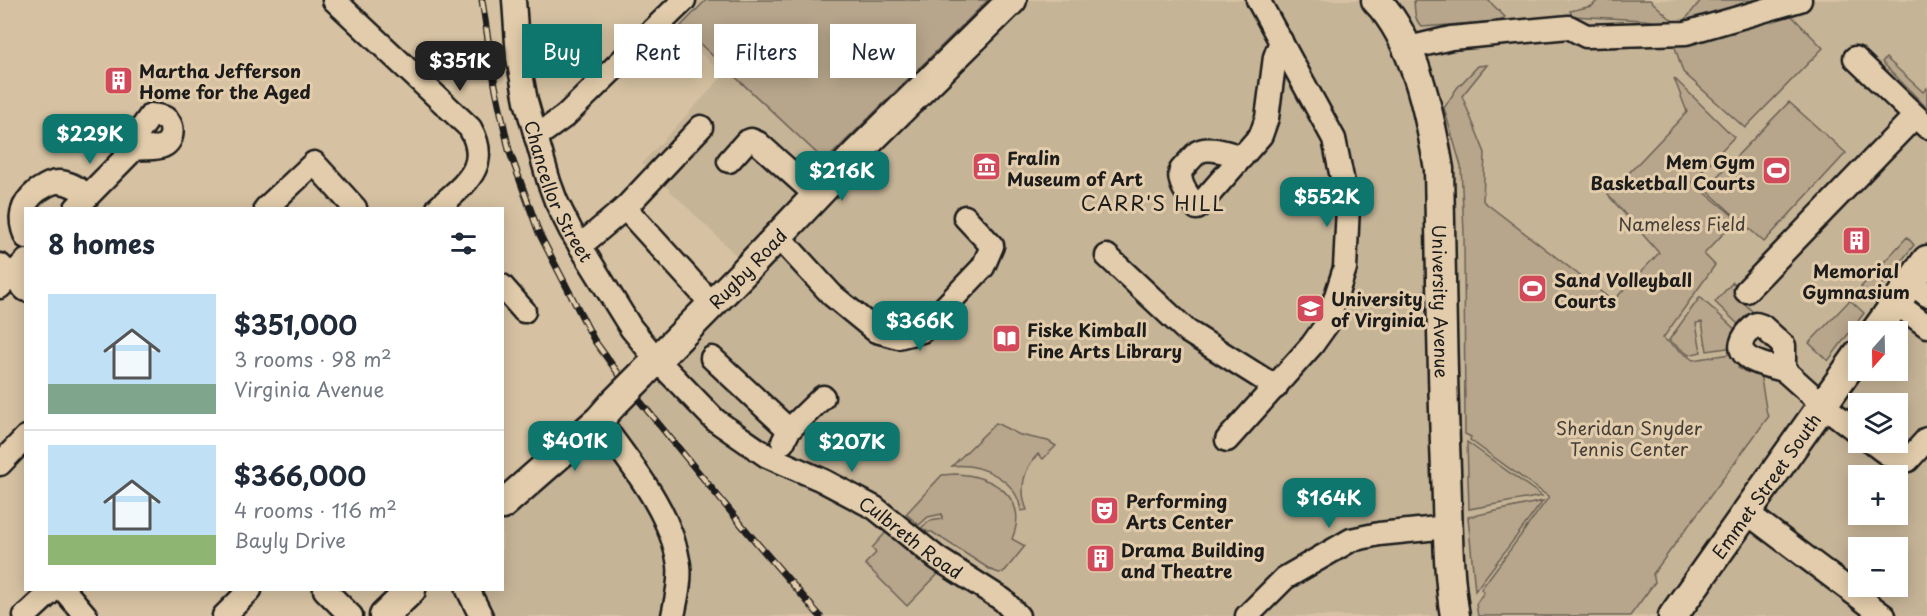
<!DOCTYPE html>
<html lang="en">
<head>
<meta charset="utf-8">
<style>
  body { margin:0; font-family:"Playpen Sans",sans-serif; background:#f2f2f3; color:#1f2937; height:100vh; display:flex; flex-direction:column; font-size:22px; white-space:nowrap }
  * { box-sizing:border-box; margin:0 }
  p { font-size:20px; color:#747a83 }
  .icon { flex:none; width:33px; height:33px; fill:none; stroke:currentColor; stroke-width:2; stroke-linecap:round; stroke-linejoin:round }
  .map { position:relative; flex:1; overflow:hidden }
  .drawer { position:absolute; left:24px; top:207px; width:480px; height:384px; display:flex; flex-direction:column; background:#fff; border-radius:0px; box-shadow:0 3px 15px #0003 }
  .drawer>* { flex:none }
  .banner { position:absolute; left:522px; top:24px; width:570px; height:54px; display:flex; gap:12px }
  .needle { width:39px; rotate:200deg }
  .fabs { position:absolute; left:1848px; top:321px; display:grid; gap:12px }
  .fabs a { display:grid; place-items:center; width:60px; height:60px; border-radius:0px; background:#fff; box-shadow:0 3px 15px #0003; font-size:30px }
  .price { position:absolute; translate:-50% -51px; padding:0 14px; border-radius:12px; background:#0f766e; color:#fff; font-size:20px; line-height:39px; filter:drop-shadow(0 2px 3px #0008) }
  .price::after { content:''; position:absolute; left:50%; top:36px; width:18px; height:14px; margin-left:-9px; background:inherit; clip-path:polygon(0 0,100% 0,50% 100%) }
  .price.selected { background:#222; color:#fff }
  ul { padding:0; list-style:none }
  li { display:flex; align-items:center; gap:18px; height:150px; padding:0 24px }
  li+li { border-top:2px solid #e0e1e3 }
  li span { display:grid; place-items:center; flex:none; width:168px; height:120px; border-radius:0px; color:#555 }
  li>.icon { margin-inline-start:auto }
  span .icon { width:72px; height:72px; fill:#fffc; stroke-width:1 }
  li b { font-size:26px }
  h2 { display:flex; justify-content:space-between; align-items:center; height:72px; padding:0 24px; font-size:26px }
  .tag { padding:0 21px; border-radius:0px; background:#fff; box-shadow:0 3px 15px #0003; font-size:21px; line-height:54px }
  .tag.selected { background:#0f766e; color:#fff }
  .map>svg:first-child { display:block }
</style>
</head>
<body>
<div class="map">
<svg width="1927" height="616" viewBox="0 0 1927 616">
  <rect width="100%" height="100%" fill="#d6c2a2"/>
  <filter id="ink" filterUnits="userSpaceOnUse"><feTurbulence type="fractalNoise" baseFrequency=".0167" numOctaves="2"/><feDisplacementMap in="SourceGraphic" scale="12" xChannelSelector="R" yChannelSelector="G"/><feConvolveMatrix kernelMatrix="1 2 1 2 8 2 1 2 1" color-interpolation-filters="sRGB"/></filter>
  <g filter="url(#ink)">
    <!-- built -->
    <path fill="#c6b497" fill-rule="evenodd" d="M698,0H1927V260L1900,298L1927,318V616H465L454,590H502L503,506L748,267L642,163L724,75L672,27ZM1858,332H1898V370H1858ZM1858,404H1898V442H1858ZM1858,476H1898V514H1858ZM1858,548H1898V586H1858Z"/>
    <!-- green -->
    <path fill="#b7a68c" stroke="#6a6154" stroke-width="1.5" d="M706,0H988L825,161L681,26Z
      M1414,0H1488L1505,17L1500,21L1422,27C1414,20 1415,11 1414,0Z
      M1598,0H1650L1673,21L1670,24L1644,20L1572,16L1570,11L1592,6Z
      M1701,0H1761L1687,23L1685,20Z
      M1789,13L1823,48L1745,128L1683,72L1673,41Z
      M1886,58L1923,92L1927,88V108L1882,62Z
      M1487,65L1462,96L1485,153L1483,201L1613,301L1659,253L1608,195L1687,112L1674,78L1734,137L1692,182L1737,219L1704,254L1715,265L1663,338L1693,360L1736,353L1741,364L1738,368L1746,372L1748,370L1760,373L1767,414L1769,416L1653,574L1655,582L1630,616H1478L1476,604L1484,592L1481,589L1549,497L1470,440L1471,437L1465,434L1464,233L1461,166L1444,108L1457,88L1478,66Z
      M1789,102L1846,153L1764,242L1705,189Z
      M1907,237L1914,245L1872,298L1861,287Z
      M1733,282L1740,290L1736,295L1756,315L1743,329L1715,302Z
      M1700,297L1739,333L1734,347L1707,351L1702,322L1696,323L1701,352L1689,355L1669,340Z
      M1850,300L1864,313L1828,361L1809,343Z
      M996,423L1020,435L1048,441L1056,446L1043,459L1038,454C1023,469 1019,490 1027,510L1021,511C1017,479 981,463 952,466Z
      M1467,442L1542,496L1469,509Z
      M955,474C992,475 1030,497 1012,539L1025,546L1004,572L999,573L991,570L932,532H928L921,528L930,521L942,519V514L928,517L919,525L906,514L942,475Z
      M1543,501L1475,591L1468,517Z
      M886,532L920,562L938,574L907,606L865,564L876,553L872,548Z"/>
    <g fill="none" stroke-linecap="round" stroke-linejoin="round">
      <defs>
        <g id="minor">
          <path d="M334,0L470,128C492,167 464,184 438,208"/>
          <path id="s1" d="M514,0L518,58L526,101L549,182L556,201L571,231L631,328L657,360L715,420L767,456L822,480L875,508L937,558L1003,600L1018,616"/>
          <path d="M1409,48L1451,38L1569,27L1586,36L1686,33L1800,0"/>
          <path d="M1855,58L1927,127"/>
          <path d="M536,137L565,116L684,0"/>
          <path d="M1242,157C1230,154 1210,145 1198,152C1192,157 1186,165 1181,170C1177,184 1190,197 1197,208L1261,135L1267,118L1275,57L1281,41"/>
          <path d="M729,161L746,142L751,140L758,143L816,195"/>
          <path d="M76,208L134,149L139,132L151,115C156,116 161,116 165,118C175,126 173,141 163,146C154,150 144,147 134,149"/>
          <path d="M266,208L314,163L355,208"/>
          <path d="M625,208L712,304"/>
          <path d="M778,236L832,295L876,331L898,337L922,331L983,267L992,246L965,217"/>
          <path d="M26,237C18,219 21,204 37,191C44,187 50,182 58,182C70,182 79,189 88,196"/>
          <path d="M580,246L625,208L701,127"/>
          <path d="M1107,256L1187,331L1276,387"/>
          <path d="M0,265L26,290"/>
          <path d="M1910,282L1927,295"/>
          <path d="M502,286L524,311"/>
          <path d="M0,287L26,261"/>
          <path d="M1746,291L1915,116"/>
          <path d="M1896,303L1927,326"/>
          <path d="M712,358L789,430"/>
          <path d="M1784,370C1758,364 1720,355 1756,324L1762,326L1784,346V370L1823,405L1858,432"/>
          <path d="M599,420C630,464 671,510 679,565C681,582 676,600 673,616"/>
          <path d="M1227,440L1312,345L1327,324L1345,268L1348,207L1334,139L1258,0"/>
          <path d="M783,442L789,430L823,397"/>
          <path d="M1872,442C1884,452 1892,459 1908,460L1927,439"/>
          <path d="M0,464L26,437"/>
          <path d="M1746,512L1884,616"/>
          <path d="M64,590L86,616"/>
          <path d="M325,590L351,616"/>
          <path d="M468,590L481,616"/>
          <path d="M25,616L53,590"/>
          <path d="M224,616L250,590"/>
          <path d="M1247,616L1285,578L1351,540L1379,534L1448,527"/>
        </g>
        <g id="major">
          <path id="s2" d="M1376,0C1415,39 1430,116 1439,169C1441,270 1442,370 1446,470C1448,519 1447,568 1455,616"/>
          <path d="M1875,332L1927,260"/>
          <path id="s3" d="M642,375L741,275L857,153L1012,0"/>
          <path d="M502,505L599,420L613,404"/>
          <path d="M384,616L411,590"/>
          <path id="s4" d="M1673,616L1858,355"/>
        </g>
      </defs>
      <!-- minor casing -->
      <use href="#minor" stroke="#1c1c1c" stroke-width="27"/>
      <!-- major casing -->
      <use href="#major" stroke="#1c1c1c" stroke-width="33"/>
      <!-- minor -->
      <use href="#minor" stroke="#e2ccab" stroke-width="22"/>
      <!-- major -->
      <use href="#major" stroke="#e2ccab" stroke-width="28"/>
      <defs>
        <path id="rail" d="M482,0L495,85L509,150L539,233L594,340L629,388L750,535L820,616"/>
      </defs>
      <!-- rail casing -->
      <use href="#rail" stroke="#1c1c1c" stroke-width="7"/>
      <!-- rail -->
      <use href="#rail" stroke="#e2ccab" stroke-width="4.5" stroke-dasharray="14" stroke-linecap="butt"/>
      <defs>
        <path id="major-bridge" d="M613,404L642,375"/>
      </defs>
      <!-- major-bridge casing -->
      <use href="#major-bridge" stroke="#1c1c1c" stroke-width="33" stroke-linecap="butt"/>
      <!-- major-bridge -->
      <use href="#major-bridge" stroke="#e2ccab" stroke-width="28"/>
    </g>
  </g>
  <!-- icons -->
  <defs>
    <symbol id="building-square" viewBox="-11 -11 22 22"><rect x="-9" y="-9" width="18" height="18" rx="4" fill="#d1495b" stroke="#e2ccab"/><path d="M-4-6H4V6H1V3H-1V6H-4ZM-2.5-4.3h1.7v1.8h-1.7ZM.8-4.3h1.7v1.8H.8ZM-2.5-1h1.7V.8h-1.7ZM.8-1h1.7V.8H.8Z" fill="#fff"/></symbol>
    <symbol id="museum-square" viewBox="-11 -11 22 22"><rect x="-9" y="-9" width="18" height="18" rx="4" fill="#d1495b" stroke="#e2ccab"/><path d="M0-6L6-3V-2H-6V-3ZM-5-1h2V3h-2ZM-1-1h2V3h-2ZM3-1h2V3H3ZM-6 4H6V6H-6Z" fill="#fff"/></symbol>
    <symbol id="stadium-square" viewBox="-11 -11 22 22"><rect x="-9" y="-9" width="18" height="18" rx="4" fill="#d1495b" stroke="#e2ccab"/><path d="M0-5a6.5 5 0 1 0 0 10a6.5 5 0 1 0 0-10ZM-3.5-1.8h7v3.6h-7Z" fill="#fff"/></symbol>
    <symbol id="university-square" viewBox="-11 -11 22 22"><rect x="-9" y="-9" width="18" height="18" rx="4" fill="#d1495b" stroke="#e2ccab"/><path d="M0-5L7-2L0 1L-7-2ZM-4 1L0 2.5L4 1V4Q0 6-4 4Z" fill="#fff"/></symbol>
    <symbol id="library-square" viewBox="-11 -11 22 22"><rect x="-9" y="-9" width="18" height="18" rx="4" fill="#d1495b" stroke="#e2ccab"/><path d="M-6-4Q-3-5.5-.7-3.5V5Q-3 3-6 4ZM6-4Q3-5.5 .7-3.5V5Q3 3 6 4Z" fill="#fff"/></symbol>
    <symbol id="theatre-square" viewBox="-11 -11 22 22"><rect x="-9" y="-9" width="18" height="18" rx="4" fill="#d1495b" stroke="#e2ccab"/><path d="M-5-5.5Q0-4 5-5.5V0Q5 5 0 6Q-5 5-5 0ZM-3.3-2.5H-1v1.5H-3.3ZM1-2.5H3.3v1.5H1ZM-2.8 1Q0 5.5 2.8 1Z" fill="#fff"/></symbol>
  </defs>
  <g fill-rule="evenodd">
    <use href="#building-square" x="102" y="64" width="33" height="33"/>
    <use href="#museum-square" x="970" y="150" width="33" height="33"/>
    <use href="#stadium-square" x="1760" y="154" width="33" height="33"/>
    <use href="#building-square" x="1840" y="224" width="33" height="33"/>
    <use href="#stadium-square" x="1516" y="272" width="33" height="33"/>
    <use href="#university-square" x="1294" y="292" width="33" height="33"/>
    <use href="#library-square" x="990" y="322" width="33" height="33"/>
    <use href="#theatre-square" x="1088" y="494" width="33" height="33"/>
    <use href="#building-square" x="1084" y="542" width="33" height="33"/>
  </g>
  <g text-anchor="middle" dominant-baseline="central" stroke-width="6" stroke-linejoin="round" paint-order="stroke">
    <!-- poi labels -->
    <g font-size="18" font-weight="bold" fill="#1c1c1c" stroke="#e2ccab" text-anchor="start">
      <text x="139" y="70">Martha Jefferson<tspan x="139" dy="21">Home for the Aged</tspan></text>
      <text x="1007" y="157">Fralin<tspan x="1007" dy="21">Museum of Art</tspan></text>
      <text x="1755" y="161" text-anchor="end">Mem Gym<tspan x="1755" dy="21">Basketball Courts</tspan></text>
      <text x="1856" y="270" text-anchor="middle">Memorial<tspan x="1856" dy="21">Gymnasium</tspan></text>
      <text x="1554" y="279">Sand Volleyball<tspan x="1554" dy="21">Courts</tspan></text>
      <text x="1331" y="298">University<tspan x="1331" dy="21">of Virginia</tspan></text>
      <text x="1027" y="329">Fiske Kimball<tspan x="1027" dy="21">Fine Arts Library</tspan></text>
      <text x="1126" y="500">Performing<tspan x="1126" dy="21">Arts Center</tspan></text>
      <text x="1121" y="549">Drama Building<tspan x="1121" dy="21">and Theatre</tspan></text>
    </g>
    <!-- street labels -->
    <g font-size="18" fill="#1c1c1c" stroke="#e2ccab">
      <text stroke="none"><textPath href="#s1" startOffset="198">Chancellor Street</textPath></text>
      <text stroke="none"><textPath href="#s3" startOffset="150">Rugby Road</textPath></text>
      <text stroke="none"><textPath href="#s2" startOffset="315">University Avenue</textPath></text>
      <text stroke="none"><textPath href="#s4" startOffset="160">Emmet Street South</textPath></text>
      <text stroke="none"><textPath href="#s1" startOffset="708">Culbreth Road</textPath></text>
    </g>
    <!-- park labels -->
    <g font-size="18" fill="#433e38" stroke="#e2ccab">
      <text x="1682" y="223">Nameless Field</text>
      <text x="1629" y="427">Sheridan Snyder<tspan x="1629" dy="21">Tennis Center</tspan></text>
    </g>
    <!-- neighbourhood labels -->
    <g font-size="20" letter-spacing="1.5" fill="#1c1c1c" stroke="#e2ccab">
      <text x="1153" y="203">CARR'S HILL</text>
    </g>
  </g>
</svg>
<div class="fabs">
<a><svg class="needle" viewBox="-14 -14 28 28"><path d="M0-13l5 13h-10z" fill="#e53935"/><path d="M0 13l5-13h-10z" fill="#747a83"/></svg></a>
<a><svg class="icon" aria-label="layers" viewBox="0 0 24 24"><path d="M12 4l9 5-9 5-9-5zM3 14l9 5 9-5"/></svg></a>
<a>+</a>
<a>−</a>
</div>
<b class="price selected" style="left:460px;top:92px">$351K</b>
<b class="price" style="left:90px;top:165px">$229K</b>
<b class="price" style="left:842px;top:202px">$216K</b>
<b class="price" style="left:1327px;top:228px">$552K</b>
<b class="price" style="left:920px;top:352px">$366K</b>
<b class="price" style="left:575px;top:472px">$401K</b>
<b class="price" style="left:852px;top:473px">$207K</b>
<b class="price" style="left:1329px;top:529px">$164K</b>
<div class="banner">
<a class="tag selected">Buy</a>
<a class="tag">Rent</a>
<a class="tag">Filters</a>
<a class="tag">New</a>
</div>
<section class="drawer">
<h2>8 homes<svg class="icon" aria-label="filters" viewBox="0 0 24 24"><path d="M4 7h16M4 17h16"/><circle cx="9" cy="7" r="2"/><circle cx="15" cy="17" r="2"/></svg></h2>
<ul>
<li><span style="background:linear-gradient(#bfe0f5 75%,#7fa58c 0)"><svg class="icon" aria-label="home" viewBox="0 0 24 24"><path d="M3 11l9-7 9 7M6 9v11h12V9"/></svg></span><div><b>$351,000</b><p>3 rooms · 98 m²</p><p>Virginia Avenue</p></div></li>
<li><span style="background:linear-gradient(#bfe0f5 75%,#8fb573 0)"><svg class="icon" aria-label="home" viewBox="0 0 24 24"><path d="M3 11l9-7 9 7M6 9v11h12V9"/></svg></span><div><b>$366,000</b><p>4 rooms · 116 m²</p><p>Bayly Drive</p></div></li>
</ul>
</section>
</div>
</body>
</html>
